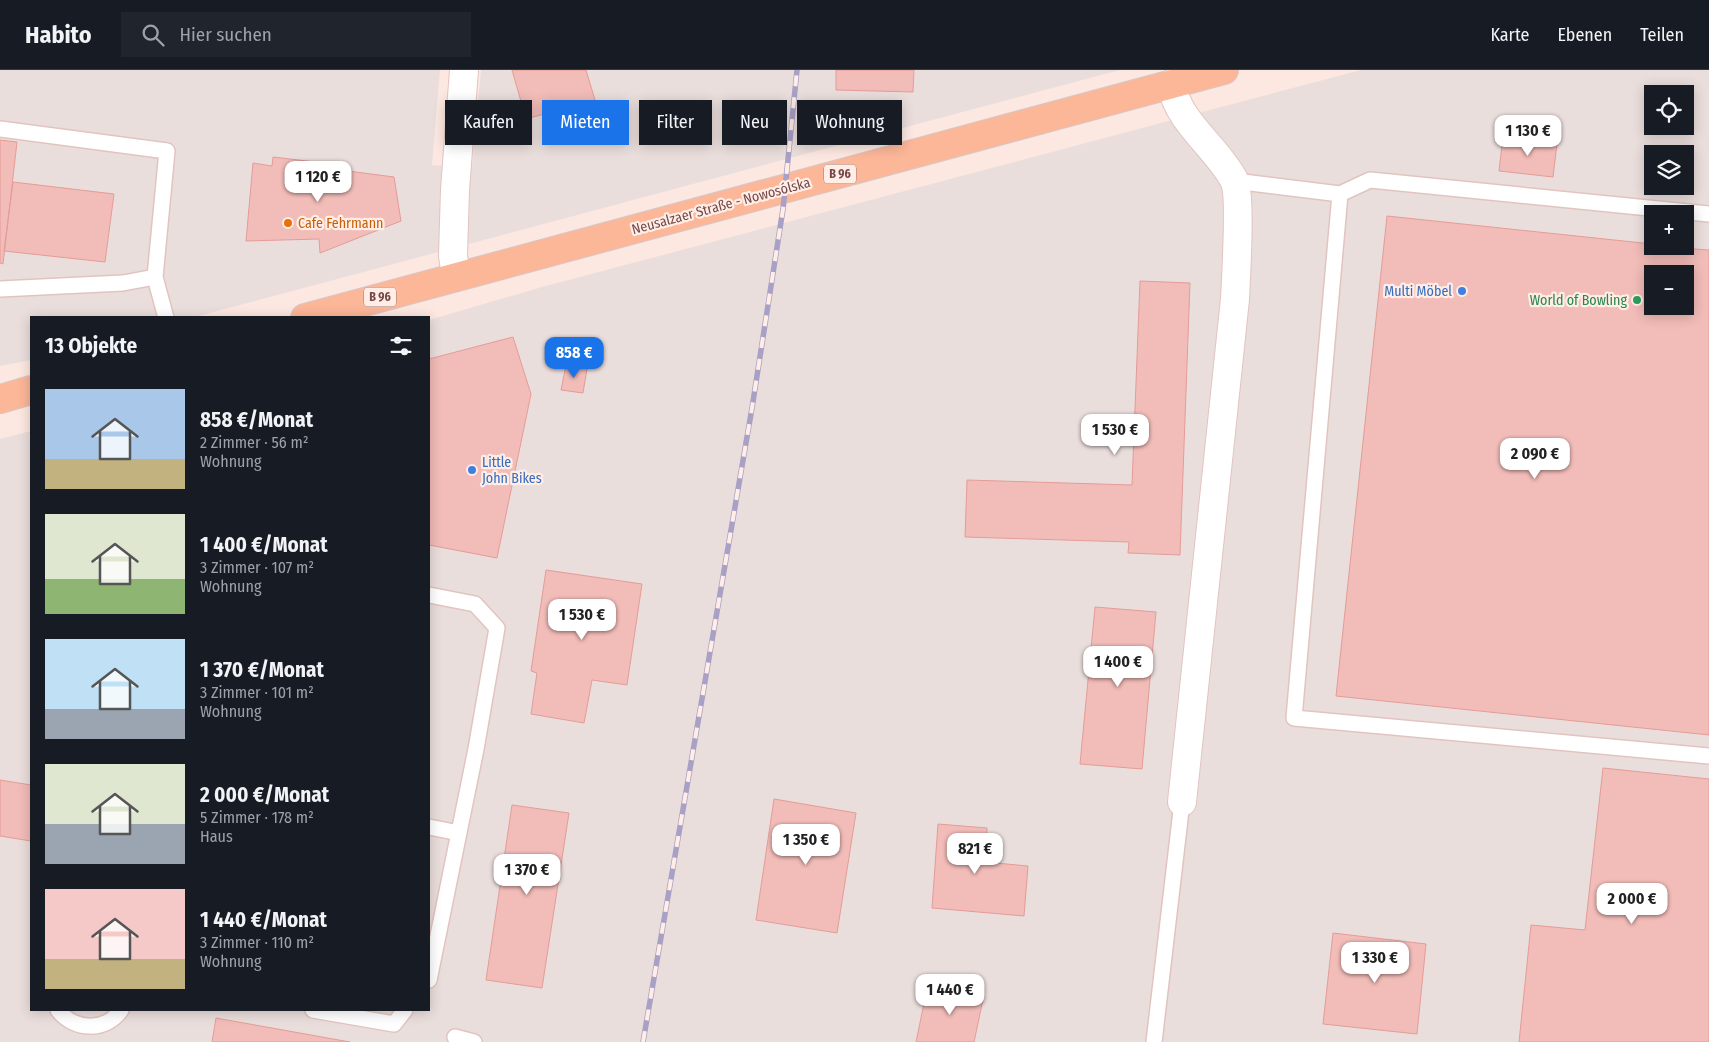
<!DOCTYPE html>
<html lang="de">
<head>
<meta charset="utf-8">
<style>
  body { margin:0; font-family:"Fira Sans Condensed",sans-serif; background:#20242c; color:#f1f3f6; height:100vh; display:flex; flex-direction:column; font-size:19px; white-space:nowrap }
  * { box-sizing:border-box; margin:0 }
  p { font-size:16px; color:#9ea1a6 }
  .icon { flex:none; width:28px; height:28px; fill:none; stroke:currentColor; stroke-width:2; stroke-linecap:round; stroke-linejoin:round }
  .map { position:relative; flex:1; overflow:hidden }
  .details { position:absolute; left:30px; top:246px; width:400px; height:695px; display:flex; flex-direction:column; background:#171b24; border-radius:0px; box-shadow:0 2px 12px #0003 }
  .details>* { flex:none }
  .hud { position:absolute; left:445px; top:30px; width:475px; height:45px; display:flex; gap:10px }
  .controls { position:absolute; left:1644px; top:15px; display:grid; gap:10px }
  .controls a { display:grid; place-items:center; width:50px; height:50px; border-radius:0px; background:#171b24; box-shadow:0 2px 12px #0003; font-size:25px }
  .price { position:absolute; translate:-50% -42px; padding:0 11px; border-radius:10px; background:#fff; color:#222; font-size:16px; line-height:32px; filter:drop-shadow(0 1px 2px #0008) }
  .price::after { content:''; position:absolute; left:50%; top:30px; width:15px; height:11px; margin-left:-8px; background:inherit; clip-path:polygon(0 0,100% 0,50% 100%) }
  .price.selected { background:#1a73e8; color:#fff }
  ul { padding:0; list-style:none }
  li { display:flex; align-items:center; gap:15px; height:125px; padding:0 15px }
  li span { display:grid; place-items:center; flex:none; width:140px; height:100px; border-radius:0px; color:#555 }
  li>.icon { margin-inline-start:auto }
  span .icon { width:60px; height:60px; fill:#fffc; stroke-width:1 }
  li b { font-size:21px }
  h2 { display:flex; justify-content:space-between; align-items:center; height:60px; padding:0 15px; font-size:21px }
  .chip { padding:0 18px; border-radius:0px; background:#171b24; box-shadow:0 2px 12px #0003; font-size:18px; line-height:45px }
  .chip.selected { background:#1a73e8; color:#fff }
  header { display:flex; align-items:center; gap:30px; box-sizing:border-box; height:70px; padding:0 25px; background:#171b24; border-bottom:1px solid #363941 }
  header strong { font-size:24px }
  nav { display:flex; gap:28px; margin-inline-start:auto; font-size:18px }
  .search { width:350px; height:45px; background:#20242c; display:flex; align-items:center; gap:12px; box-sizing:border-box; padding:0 18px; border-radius:0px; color:#9ea1a6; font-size:19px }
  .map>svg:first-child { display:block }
</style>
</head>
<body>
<header>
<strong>Habito</strong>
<div class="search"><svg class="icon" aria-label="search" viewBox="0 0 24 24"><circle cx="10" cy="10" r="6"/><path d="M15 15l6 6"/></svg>Hier suchen</div>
<nav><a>Karte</a><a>Ebenen</a><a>Teilen</a></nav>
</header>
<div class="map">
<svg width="1709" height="972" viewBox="0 0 1709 972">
  <rect width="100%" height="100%" fill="#fce8e0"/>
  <!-- industrial -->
  <path fill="#eadedc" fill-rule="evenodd" d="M0,0H440L432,95L472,97L481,0H1120L195,247L31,248V290L0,296Z
    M1361,0H1709V972H0V369L31,361V940H429V250L542,217ZM1652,24H1685V56H1652ZM1652,84H1685V116H1652ZM1652,144H1685V176H1652ZM1652,204H1685V236H1652Z"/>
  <!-- building -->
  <path fill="#f2bcb8" stroke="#e49c98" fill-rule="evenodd" d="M512,0H586L595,30L526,49Z
    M836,0H914L913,22L836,20Z
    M820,41V58H812L813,42Z
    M1503,67L1557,74L1553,107L1499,101Z
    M0,70L17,72L3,194L0,193Z
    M273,87L349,96L348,101L394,107L401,151L320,183L319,169L246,171L253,93L272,96Z
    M13,112L114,124L105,192L4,181Z
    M1387,146L1652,174V176L1709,180V665L1336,626ZM1652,204H1685V236H1652Z
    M1140,211L1190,213L1180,485L1128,483L1129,472L965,467L967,410L1132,415Z
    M513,267L531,324L497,488L429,475V289Z
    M566,295L587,299L583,323L561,320Z
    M546,500L642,514L627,615L592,610L584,653L531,644L537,603L531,601Z
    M1095,537L1156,542L1142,699L1080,694Z
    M1603,698L1709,709V972H1519L1531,855L1585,860Z
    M0,710L31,715V771L0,766Z
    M774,729L856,743L837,863L756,850Z
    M512,735L569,743L542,918L486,910Z
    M938,754L987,758L985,792L1028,796L1024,846L932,838Z
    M1333,863L1426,874L1417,964L1323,954Z
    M928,914L984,925L974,972H916Z
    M216,948L350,972H212Z"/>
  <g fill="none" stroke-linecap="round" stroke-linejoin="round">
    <defs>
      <path id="service" d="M0,59L167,81L155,207L166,248
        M1235,111L1340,124L1294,648L1709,686
        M1340,124L1370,110L1709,144
        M0,219L123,213L155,207
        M429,525L475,534L497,558L476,679L429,910
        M429,757L459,763
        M58,940C74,961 106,962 121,940
        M313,940L394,954L405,940
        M455,967L474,972
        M1154,972L1182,732"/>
      <path id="minor" d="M1171,14C1179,54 1216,76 1234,110C1241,123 1236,209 1235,229L1182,732
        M456,206L453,186L455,120L464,0"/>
      <path id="primary" d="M305,248L1224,0
        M0,329L31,320"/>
    </defs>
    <!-- service casing -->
    <use href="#service" stroke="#e2c4bf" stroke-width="18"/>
    <!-- minor casing -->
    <use href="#minor" stroke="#e2c4bf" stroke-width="30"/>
    <!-- primary casing -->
    <use href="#primary" stroke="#d5c8c8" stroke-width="30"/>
    <!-- service -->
    <use href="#service" stroke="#fff" stroke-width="15"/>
    <!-- minor -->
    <use href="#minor" stroke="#fff" stroke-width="28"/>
    <!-- primary -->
    <use href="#primary" stroke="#fcb698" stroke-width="28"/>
    <defs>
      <path id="rail" d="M643,972L752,338L783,139L797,0"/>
    </defs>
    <!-- rail casing -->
    <use href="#rail" stroke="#a8a0c5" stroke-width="5.5"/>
    <!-- rail -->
    <use href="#rail" stroke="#ffede6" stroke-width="4" stroke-dasharray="11" stroke-linecap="butt"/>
  </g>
  <!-- markers -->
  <circle fill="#e8710a" stroke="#ffede6" stroke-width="2" cx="288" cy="153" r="5"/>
  <g fill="#3f7fe0" stroke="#ffede6" stroke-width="2">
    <circle cx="1462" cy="221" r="5"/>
    <circle cx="472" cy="400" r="5"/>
  </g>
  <circle fill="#2e9e5b" stroke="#ffede6" stroke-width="2" cx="1637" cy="230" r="5"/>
  <g text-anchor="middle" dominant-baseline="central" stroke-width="4.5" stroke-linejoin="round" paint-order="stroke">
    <!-- shield labels -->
    <g fill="#ffede6" stroke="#9d7a77" stroke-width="1">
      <rect x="824" y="94.5" width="32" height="19" rx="4"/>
      <rect x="364" y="217.5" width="32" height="19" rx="4"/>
    </g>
    <g font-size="12" font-weight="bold" fill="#734948">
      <text x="840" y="104">B 96</text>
      <text x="380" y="227">B 96</text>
    </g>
    <!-- street labels -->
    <g font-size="14" fill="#734948" stroke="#ffede6">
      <text transform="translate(721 136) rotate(-15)">Neusalzaer Straße - Nowosólska</text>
    </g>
    <!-- food labels -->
    <g font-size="14" fill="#c56008" stroke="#ffede6" text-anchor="start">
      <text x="298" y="153">Cafe Fehrmann</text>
    </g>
    <!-- shop labels -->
    <g font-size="14" fill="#366cbe" stroke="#ffede6" text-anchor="end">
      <text x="1452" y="221">Multi Möbel</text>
      <text x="482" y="392" text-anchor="start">Little<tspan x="482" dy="16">John Bikes</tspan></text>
    </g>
    <!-- leisure labels -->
    <g font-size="14" fill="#27864d" stroke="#ffede6" text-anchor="end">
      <text x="1627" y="230">World of Bowling</text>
    </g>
  </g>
</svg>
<div class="controls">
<a><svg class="icon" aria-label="locate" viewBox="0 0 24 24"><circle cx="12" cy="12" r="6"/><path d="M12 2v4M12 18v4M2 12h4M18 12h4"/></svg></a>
<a><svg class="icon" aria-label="layers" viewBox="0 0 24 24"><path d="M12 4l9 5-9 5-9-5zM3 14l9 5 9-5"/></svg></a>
<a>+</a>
<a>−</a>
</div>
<b class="price" style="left:1528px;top:87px">1 130 €</b>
<b class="price" style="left:318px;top:133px">1 120 €</b>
<b class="price selected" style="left:574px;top:309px">858 €</b>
<b class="price" style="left:1115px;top:386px">1 530 €</b>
<b class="price" style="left:1535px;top:410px">2 090 €</b>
<b class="price" style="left:582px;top:571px">1 530 €</b>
<b class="price" style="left:1118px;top:618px">1 400 €</b>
<b class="price" style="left:806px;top:796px">1 350 €</b>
<b class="price" style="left:975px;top:805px">821 €</b>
<b class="price" style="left:527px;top:826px">1 370 €</b>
<b class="price" style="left:1632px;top:855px">2 000 €</b>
<b class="price" style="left:1375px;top:914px">1 330 €</b>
<b class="price" style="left:950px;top:946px">1 440 €</b>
<div class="hud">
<a class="chip">Kaufen</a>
<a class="chip selected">Mieten</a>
<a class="chip">Filter</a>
<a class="chip">Neu</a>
<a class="chip">Wohnung</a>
</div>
<section class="details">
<h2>13 Objekte<svg class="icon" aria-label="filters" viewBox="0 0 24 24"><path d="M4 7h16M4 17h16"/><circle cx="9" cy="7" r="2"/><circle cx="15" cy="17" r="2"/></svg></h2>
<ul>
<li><span style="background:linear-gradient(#a9c7e8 70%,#c2b280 0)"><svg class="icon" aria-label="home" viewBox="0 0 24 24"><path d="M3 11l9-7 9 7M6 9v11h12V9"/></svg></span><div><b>858 €/Monat</b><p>2 Zimmer · 56 m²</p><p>Wohnung</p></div></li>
<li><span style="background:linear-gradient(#dfe7d0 65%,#8fb573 0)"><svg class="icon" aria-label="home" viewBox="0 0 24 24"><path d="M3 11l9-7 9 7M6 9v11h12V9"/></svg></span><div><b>1 400 €/Monat</b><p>3 Zimmer · 107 m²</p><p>Wohnung</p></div></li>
<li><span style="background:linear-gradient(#bfe0f5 70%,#9aa5b1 0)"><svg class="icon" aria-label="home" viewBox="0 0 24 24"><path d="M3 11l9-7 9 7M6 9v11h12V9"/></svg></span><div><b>1 370 €/Monat</b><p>3 Zimmer · 101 m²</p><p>Wohnung</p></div></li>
<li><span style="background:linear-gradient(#dfe7d0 60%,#9aa5b1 0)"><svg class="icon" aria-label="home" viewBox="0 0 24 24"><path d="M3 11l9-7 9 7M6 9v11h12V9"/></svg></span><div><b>2 000 €/Monat</b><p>5 Zimmer · 178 m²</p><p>Haus</p></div></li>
<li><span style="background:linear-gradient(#f6c9c9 70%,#c2b280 0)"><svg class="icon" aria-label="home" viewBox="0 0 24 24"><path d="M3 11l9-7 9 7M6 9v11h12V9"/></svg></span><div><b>1 440 €/Monat</b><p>3 Zimmer · 110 m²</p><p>Wohnung</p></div></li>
</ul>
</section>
</div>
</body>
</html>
